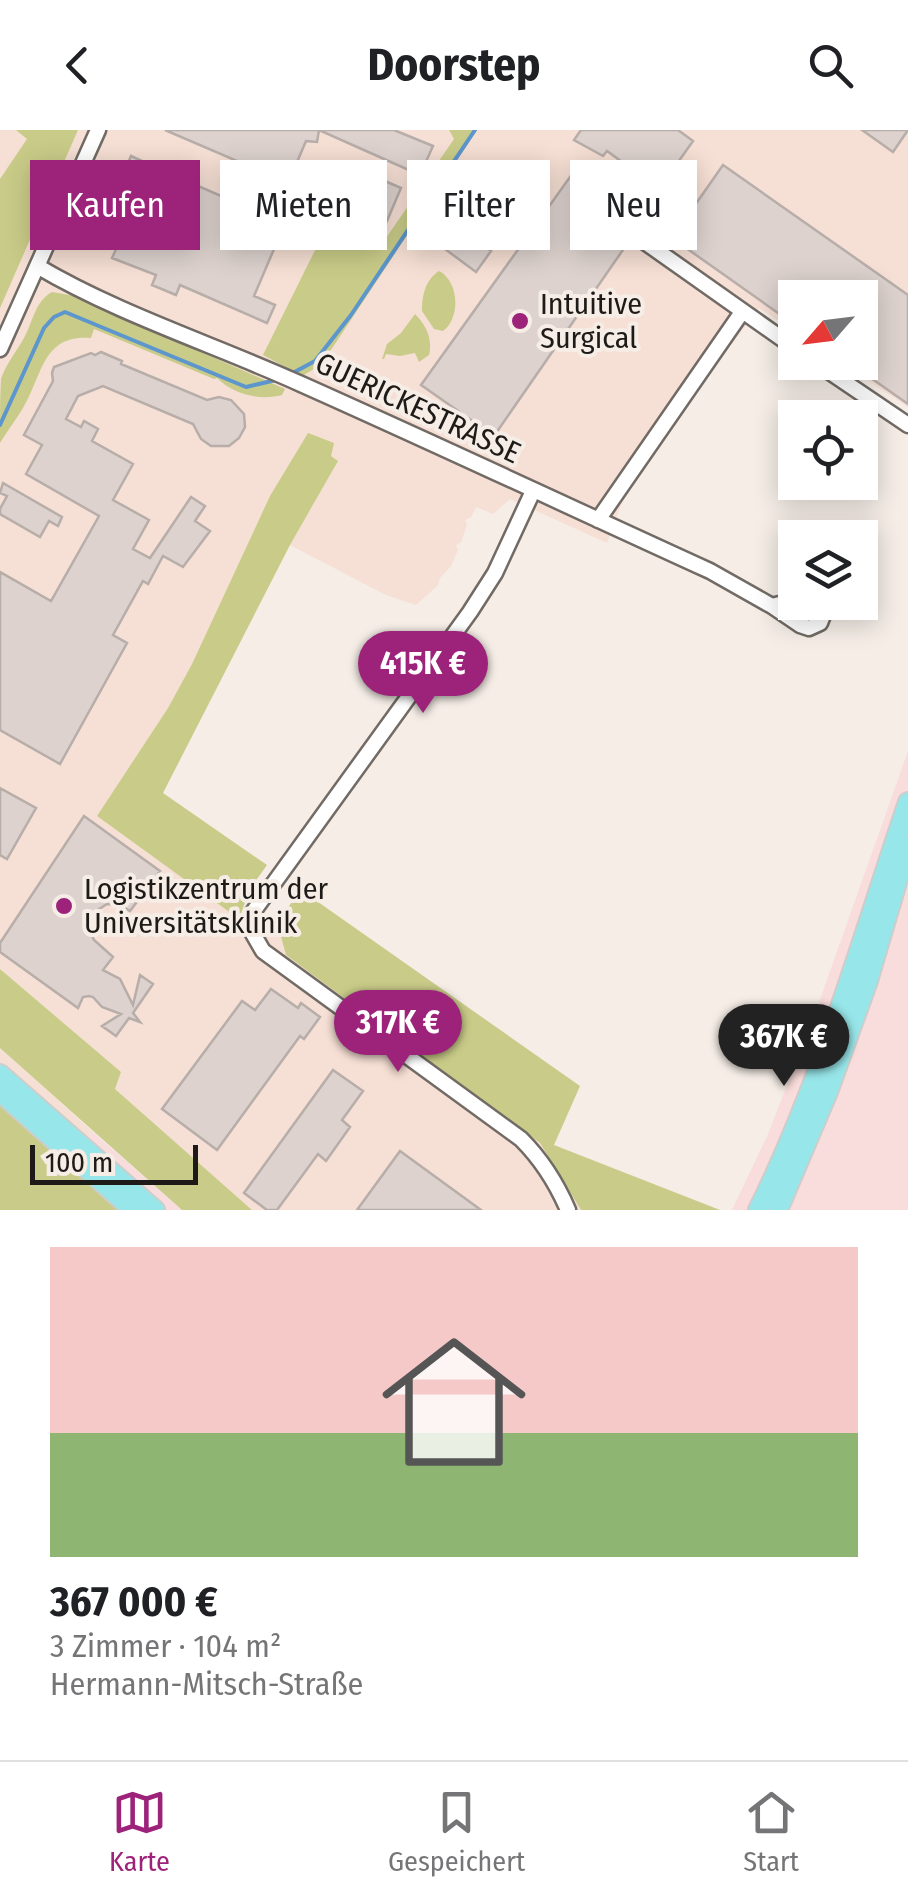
<!DOCTYPE html>
<html lang="de">
<head>
<meta charset="utf-8">
<style>
  body { margin:0; font-family:"Fira Sans Condensed",sans-serif; background:#f2f2f2; color:#202124; height:100vh; display:flex; flex-direction:column; font-size:38px; white-space:nowrap }
  * { box-sizing:border-box; margin:0 }
  p { font-size:32px; color:#757577 }
  .icon { flex:none; width:55px; height:55px; fill:none; stroke:currentColor; stroke-width:2; stroke-linecap:round; stroke-linejoin:round }
  .map { position:relative; height:1080px; overflow:hidden }
  .panel { display:flex; flex-direction:column; background:#fff; flex:1 }
  .panel>* { flex:none }
  .top-card { position:absolute; left:30px; top:30px; width:850px; height:90px; display:flex; gap:20px }
  .needle { width:65px; rotate:242deg }
  .tools { position:absolute; left:778px; top:150px; display:grid; gap:20px }
  .tools a { display:grid; place-items:center; width:100px; height:100px; border-radius:0px; background:#fff; box-shadow:0 5px 25px #0003; font-size:50px }
  .scale { position:absolute; left:30px; bottom:25px; width:168px; box-sizing:border-box; padding-left:10px; border:5px solid #1d1a17; border-top:0; font-size:28px; line-height:35px; white-space:nowrap; color:#1d1a17; -webkit-text-stroke:8px #f5ede6; paint-order:stroke }
  .price { position:absolute; translate:-50% -85px; padding:0 22px; border-radius:35px; background:#9d237a; color:#fff; font-size:32px; line-height:65px; filter:drop-shadow(0 2px 5px #0008) }
  .price::after { content:''; position:absolute; left:50%; top:60px; width:30px; height:22px; margin-left:-15px; background:inherit; clip-path:polygon(0 0,100% 0,50% 100%) }
  .price.active { background:#222; color:#fff }
  ul { padding:0; list-style:none }
  li { display:grid; align-content:center; gap:20px; height:530px; padding:0 50px }
  li span { display:grid; place-items:center; height:310px; border-radius:0px; color:#555 }
  li>.icon { margin-inline-start:auto }
  span .icon { width:180px; height:180px; fill:#fffc; stroke-width:1 }
  li b { font-size:42px }
  .tag { padding:0 35px; border-radius:0px; background:#fff; box-shadow:0 5px 25px #0003; font-size:35px; line-height:90px }
  .tag.active { background:#9d237a; color:#fff }
  header { display:flex; justify-content:space-between; align-items:center; height:130px; padding:0 50px; background:#fff; font-size:45px; font-weight:700 }
  .dock { display:flex; justify-content:space-around; align-items:center; height:140px; border-top:2px solid #e0e0e0; background:#fff; font-size:28px; color:#757577 }
  .dock a { display:grid; justify-items:center; gap:5px }
  .dock .active { color:#9d237a }
  .map>svg:first-child { display:block }
</style>
</head>
<body>
<header><svg class="icon" aria-label="back" viewBox="0 0 24 24"><path d="M15 5l-7 7 7 7"/></svg>Doorstep<svg class="icon" aria-label="search" viewBox="0 0 24 24"><circle cx="10" cy="10" r="6"/><path d="M15 15l6 6"/></svg></header>
<div class="map">
<svg width="908" height="1080" viewBox="0 0 908 1080">
  <rect width="100%" height="100%" fill="#f5ede6"/>
  <!-- commercial -->
  <path fill="#f8dddc" d="M908,621V1080H732L768,1004L817,878Z
    M93,1002L182,1080H124L67,1030Z"/>
  <!-- industrial -->
  <path fill="#f6dfd4" d="M0,0H449L455,9L386,108L372,107L332,89L302,245L321,235L477,0H908V277L841,233L860,232V168H795V202L759,178L669,297L624,366L607,413L510,369L493,384L476,377L471,387L465,390L467,395L461,412L456,415L458,420L451,436L440,448L438,455L416,475L386,465L290,415L338,331L270,366L192,534L168,578L97,686L238,788L250,775L257,778L277,792L286,825L540,1013L581,1080H252L115,959L121,942L0,839Z
    M0,918L93,1002L67,1030L0,971Z"/>
  <!-- green -->
  <path fill="#c9cc88" d="M16,0H78L0,178V49L27,9Z
    M449,0H477L321,235L302,246L263,225L331,88L372,107L386,108L454,9Z
    M439,141C459,151 461,188 443,201L434,199L422,181C422,166 425,150 439,141Z
    M52,162L75,166L285,259L282,265C259,271 233,264 217,248L214,249L94,199L91,208C42,204 43,245 23,278C16,290 7,301 0,313C0,295 0,266 1,249C6,234 16,222 24,208C33,192 35,171 52,162Z
    M415,184C426,195 433,209 429,225L419,232L415,223L400,226L386,224L384,229H382L387,214L401,203Z
    M308,303L334,313L331,326L338,331L290,415L163,663L267,735L250,759L239,789L97,686L168,578L192,534L270,366Z
    M301,760L580,956L554,1015L720,1080H581L540,1013L286,825L277,792Z
    M0,839L121,942L115,959L252,1080H182L0,918Z
    M0,971L124,1080H0Z"/>
  <g fill="none" stroke-linecap="round" stroke-linejoin="round">
    <!-- stream -->
    <path stroke="#5c96cd" stroke-width="4" d="M289,245L315,231L351,185L475,0
      M0,295L44,198L54,187L65,182L246,257L276,250"/>
  </g>
  <!-- building -->
  <path fill="#ddd2ce" stroke="#b7ada9" stroke-width="2.5" d="M165,0H394L433,16L420,45L319,0L317,12L306,11L288,53Z
    M581,0H678L693,11L659,59L607,21L603,26L574,10Z
    M862,0H908L893,22Z
    M131,26L172,45L174,40L186,46L184,50L242,75L240,80L283,98L254,166L275,175L267,193L180,155L176,165L152,155L156,145L112,128L117,117L96,108Z
    M723,35L908,165V274L848,232H860V168H795V195L672,108Z
    M355,38L401,58L387,91L341,71Z
    M570,47L575,51L576,79L597,93L600,89L617,102L614,105L627,114L494,306L421,255Z
    M460,98L491,121L476,142L445,119Z
    M101,222L122,231L121,234L207,270L219,267L231,270L244,284L245,297L239,308L229,316H211L201,309L193,294L103,256L78,266L66,289L81,297L84,291L98,299L92,311L133,334L113,370L149,390L133,419L150,428L191,367L205,376L195,391L210,401L183,437L163,426L148,454L143,451L113,505L127,513L60,634L0,600V442L51,471L99,386L26,344L42,315L24,305L53,251L52,243L54,237L91,223L95,225Z
    M3,353L62,387L58,396L49,391L40,407L0,384V379L7,366L0,363Z
    M0,658L36,678L7,729L0,725Z
    M84,686L160,741L130,781L120,775L107,774L93,783L90,791L89,799L94,810L113,827L103,840L120,849L133,875L140,845L153,854L133,883L140,892L129,888L116,906L102,896L121,884L102,877L93,867L89,866L83,867L78,878L0,822V813Z
    M271,859L298,878L301,873L320,887L304,909L300,906L217,1020L162,979L242,871L255,880Z
    M333,940L363,961L342,990L350,997L326,1031L318,1024L277,1080H267L244,1063Z
    M400,1021L481,1080H357Z"/>
  <g fill="none" stroke-linecap="round" stroke-linejoin="round">
    <defs>
      <path id="minor" d="M642,110L795,218
        M37,136C118,184 215,215 301,254C438,315 574,379 710,441L772,476L800,495L809,498L820,493L824,483L819,472
        M0,219L98,0
        M815,232L908,295
        M533,361L495,443L470,482L253,782L252,802L263,821L521,1009C542,1030 556,1052 568,1080
        M598,390L742,182
        M772,476L795,470"/>
      <path id="major" d="M0,944L155,1080
        M0,962L133,1080
        M758,1080C822,951 862,808 908,672
        M778,1080L828,962L868,851L908,715"/>
    </defs>
    <!-- minor casing -->
    <use href="#minor" stroke="#726b65" stroke-width="19"/>
    <!-- major casing -->
    <use href="#major" stroke="#cdcdcc" stroke-width="22"/>
    <!-- minor -->
    <use href="#minor" stroke="#fff" stroke-width="14"/>
    <!-- major -->
    <use href="#major" stroke="#97e6e9" stroke-width="18"/>
  </g>
  <!-- markers -->
  <g fill="#9d237a" stroke="#f5ede6" stroke-width="4">
    <circle cx="520" cy="191" r="10"/>
    <circle cx="64" cy="776" r="10"/>
  </g>
  <g text-anchor="middle" dominant-baseline="central" stroke-width="8" stroke-linejoin="round" paint-order="stroke">
    <!-- poi labels -->
    <g font-size="30" fill="#1d1a17" stroke="#f5ede6" text-anchor="start">
      <text x="540" y="174">Intuitive<tspan x="540" dy="34">Surgical</tspan></text>
      <text x="84" y="759">Logistikzentrum der<tspan x="84" dy="34">Universitätsklinik</tspan></text>
    </g>
    <!-- street labels -->
    <g font-size="30" fill="#1d1a17" stroke="#f5ede6">
      <text transform="translate(418 278) rotate(25)">GUERICKESTRASSE</text>
    </g>
  </g>
</svg>
<div class="tools">
<a><svg class="needle" viewBox="-14 -14 28 28"><path d="M0-13l5 13h-10z" fill="#e53935"/><path d="M0 13l5-13h-10z" fill="#757577"/></svg></a>
<a><svg class="icon" aria-label="locate" viewBox="0 0 24 24"><circle cx="12" cy="12" r="6"/><path d="M12 2v4M12 18v4M2 12h4M18 12h4"/></svg></a>
<a><svg class="icon" aria-label="layers" viewBox="0 0 24 24"><path d="M12 4l9 5-9 5-9-5zM3 14l9 5 9-5"/></svg></a>
</div>
<div class="scale">100 m</div>
<b class="price" style="left:423px;top:586px">415K €</b>
<b class="price" style="left:398px;top:945px">317K €</b>
<b class="price active" style="left:784px;top:959px">367K €</b>
<div class="top-card">
<a class="tag active">Kaufen</a>
<a class="tag">Mieten</a>
<a class="tag">Filter</a>
<a class="tag">Neu</a>
</div>
</div>
<section class="panel">
<ul>
<li><span style="background:linear-gradient(#f6c9c9 60%,#8fb573 0)"><svg class="icon" aria-label="home" viewBox="0 0 24 24"><path d="M3 11l9-7 9 7M6 9v11h12V9"/></svg></span><div><b>367 000 €</b><p>3 Zimmer · 104 m²</p><p>Hermann-Mitsch-Straße</p></div></li>
</ul>
</section>
<nav class="dock">
<a class="active"><svg class="icon" aria-label="map" viewBox="0 0 24 24"><path d="M3 6l6-2 6 2 6-2v14l-6 2-6-2-6 2zM9 4v14M15 6v14"/></svg>Karte</a>
<a><svg class="icon" aria-label="saved" viewBox="0 0 24 24"><path d="M7 4h10v16l-5-4-5 4z"/></svg>Gespeichert</a>
<a><svg class="icon" aria-label="home" viewBox="0 0 24 24"><path d="M3 11l9-7 9 7M6 9v11h12V9"/></svg>Start</a>
</nav>
</body>
</html>
